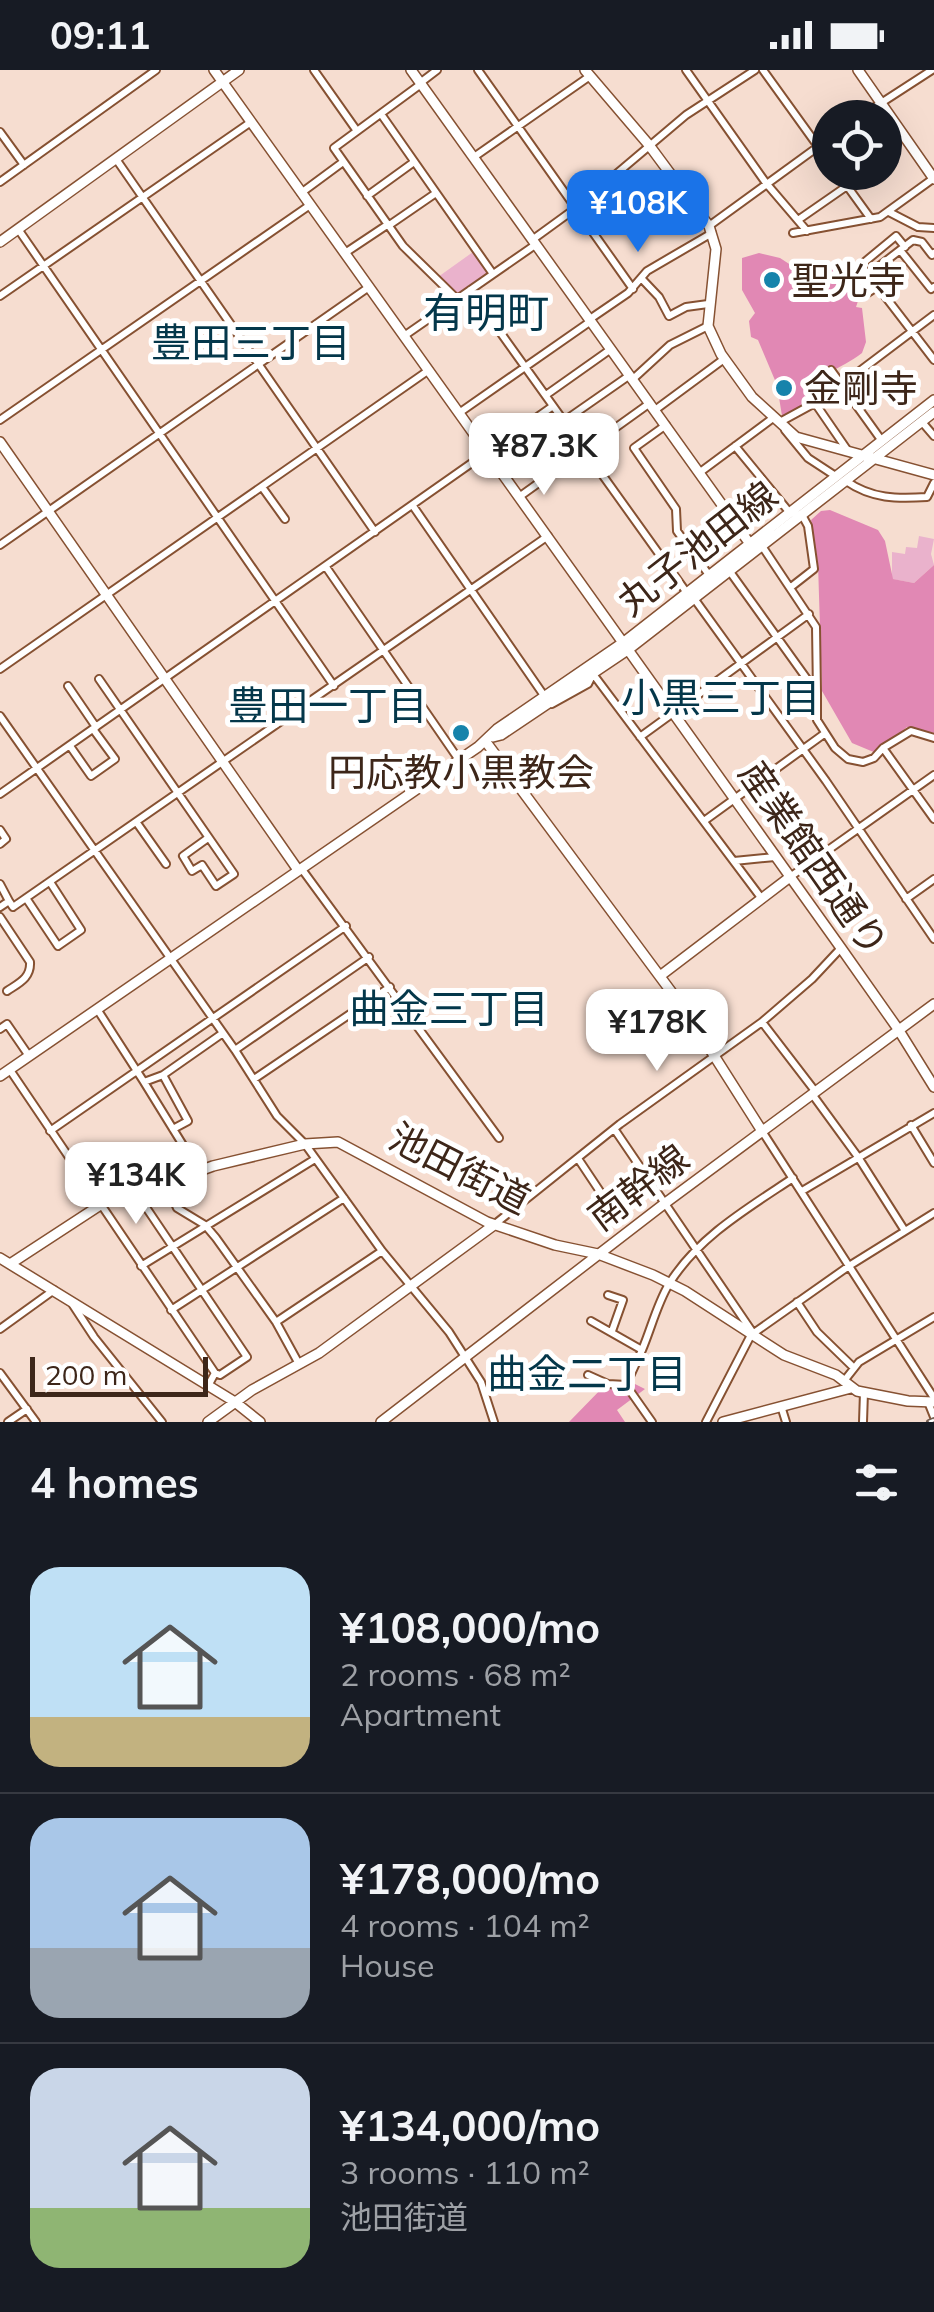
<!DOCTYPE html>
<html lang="en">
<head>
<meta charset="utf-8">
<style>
  body { margin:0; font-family:Mulish,"Noto Sans JP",sans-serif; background:#20242c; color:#f1f3f6; height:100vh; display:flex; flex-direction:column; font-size:38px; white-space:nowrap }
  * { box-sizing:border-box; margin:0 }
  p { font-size:32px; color:#9ea1a6 }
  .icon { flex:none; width:55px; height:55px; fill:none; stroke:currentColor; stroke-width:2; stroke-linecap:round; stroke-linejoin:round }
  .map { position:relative; height:1352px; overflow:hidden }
  .sheet { display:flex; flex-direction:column; background:#171b24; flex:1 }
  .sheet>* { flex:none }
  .controls { position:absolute; left:812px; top:30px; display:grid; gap:20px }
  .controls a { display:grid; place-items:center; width:90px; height:90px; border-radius:50%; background:#171b24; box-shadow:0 10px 40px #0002; font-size:50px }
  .scale { position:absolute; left:30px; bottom:25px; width:178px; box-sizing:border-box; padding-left:10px; border:5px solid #3d2619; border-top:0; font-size:28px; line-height:35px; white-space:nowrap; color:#3d2619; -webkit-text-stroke:8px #fff; paint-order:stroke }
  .price { position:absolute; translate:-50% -85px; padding:0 22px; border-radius:20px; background:#fff; color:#222; font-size:32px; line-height:65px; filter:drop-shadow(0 2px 5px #0008) }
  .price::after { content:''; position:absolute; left:50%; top:60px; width:30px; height:22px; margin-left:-15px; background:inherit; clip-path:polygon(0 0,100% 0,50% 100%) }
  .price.active { background:#1a73e8; color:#fff }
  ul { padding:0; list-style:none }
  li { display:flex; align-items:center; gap:30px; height:250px; padding:0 30px }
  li+li { border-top:2px solid #363941 }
  li span { display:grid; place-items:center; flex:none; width:280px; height:200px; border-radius:30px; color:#555 }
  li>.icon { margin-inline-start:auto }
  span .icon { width:120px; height:120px; fill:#fffc; stroke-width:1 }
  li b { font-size:42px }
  h2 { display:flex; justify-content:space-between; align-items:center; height:120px; padding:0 30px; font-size:42px }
  .status { display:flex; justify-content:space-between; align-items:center; height:70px; padding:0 50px; background:#171b24; direction:ltr }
  .status svg { height:28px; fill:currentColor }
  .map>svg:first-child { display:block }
</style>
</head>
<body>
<div class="status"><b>09:11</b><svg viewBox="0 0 49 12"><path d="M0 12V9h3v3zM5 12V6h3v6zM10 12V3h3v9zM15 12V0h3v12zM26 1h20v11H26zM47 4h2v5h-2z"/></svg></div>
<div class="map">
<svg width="934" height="1352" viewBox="0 0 934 1352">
  <rect width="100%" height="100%" fill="#f6ddd0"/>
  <!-- green -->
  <path fill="#eab2cc" d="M473,182L488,204L456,226L438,207Z
    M919,466L934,469L931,484L934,495L914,513L892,509V482L905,484L906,477L917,478Z"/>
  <!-- forest -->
  <path fill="#e188b4" d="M759,183L780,188L803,203L836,199L865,225H860L856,237L862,238L866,272L862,283C841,300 814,302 808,334L782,346L777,315L758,270L751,267L749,251L755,243L742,220V188Z
    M830,440L878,460L885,471L893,509L914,513L934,495V663L907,657L876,683L852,673L822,621L818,494L811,450L821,441Z
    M631,1312L645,1319L617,1340L625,1352H569L606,1314L626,1318Z"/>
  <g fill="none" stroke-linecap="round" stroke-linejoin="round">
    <defs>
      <path id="street" d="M314,0L357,61
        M478,0L633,219
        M686,0L766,113L807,161
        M763,0L830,93
        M420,13L437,0
        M421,14L334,78L403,176L457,229
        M381,44L493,204
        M858,48L932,0
        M0,62L24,95
        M474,87L590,6
        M116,89L375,462
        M837,102L871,149
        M0,112L156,0
        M301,123L343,92
        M367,126L414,92
        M889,142L918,157L934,158
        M798,150L847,116
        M388,156L436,123
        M709,156L830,68
        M18,159L334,616
        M793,163L880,147L934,108
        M532,170L576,138L686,45L755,0
        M905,177L896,166L861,195L934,290
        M900,180L931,219L934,217
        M345,183L387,155
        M869,204L913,170L922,172L932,185L934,183
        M641,208L659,227L669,246L686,237L708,234
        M470,220L687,523
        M866,224L878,216
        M0,226L251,52
        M590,249L628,223L647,201L712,163
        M404,266L535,175
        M831,300L882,371
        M633,309L670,275L708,256
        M546,325L611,279
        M815,333L848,381
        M655,340L724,289
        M459,343L591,251
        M0,350L310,135
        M564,351L630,305
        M780,352L824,328L934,245
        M922,352L934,366
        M666,355L634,378L676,439L677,461L709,505
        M785,360L808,388L837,407
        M735,376L790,443L802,445L808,456L814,499L791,517
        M699,403L773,348
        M846,411C872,429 897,429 927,427L934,413
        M262,417L285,449
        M519,427L650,333
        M413,436L545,627
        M0,475L369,217
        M762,476L816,557L817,623
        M326,497L459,690
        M728,499L817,623V650L835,678L848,689L863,692L874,688L883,678L934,749
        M693,527L826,711L934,869
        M0,599L429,300
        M99,609L234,804L216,816L202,795L192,801L183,786L208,768
        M68,616L96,657
        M552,634L588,614L593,604L762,829
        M0,646L235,980L277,1046L305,1074L382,1181L449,1262L481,1312L494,1352
        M640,667L809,544
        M70,676L91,706L115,689L93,659
        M883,678L911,661L934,668
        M0,724L553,336
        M704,751L824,664
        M137,753L166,794
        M0,760L6,769L0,774
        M734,791L775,787
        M301,798L499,1068
        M790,807L934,705
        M0,814L9,831
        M26,828L58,876L81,860L50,812
        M906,829L934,809
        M0,837L9,831L13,837L548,466
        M0,847L30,892C31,908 19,913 7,921
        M97,939L144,1012L163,1005L223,963
        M762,952L815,1021
        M0,959L7,954L29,986
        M235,980L369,887
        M10,1000L215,1303L208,1316
        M163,1005L188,1051L173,1059
        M254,1009L390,917
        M144,1012L199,1101
        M812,1024L858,1087L905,1161
        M911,1055L934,1093
        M615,1060L753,1263
        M50,1061L346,856
        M762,1061L934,1328
        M579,1090L603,1126
        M166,1113L177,1138L205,1155L216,1168L276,1252L299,1294
        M802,1121L934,1043
        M137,1124L247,1287L220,1305L215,1303
        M495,1154L620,1054L762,952L812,909L841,878
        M141,1196L315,1089
        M608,1225L623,1230L612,1261
        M797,1232L817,1262L853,1297
        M73,1235L94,1267L162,1352
        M171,1240L344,1128
        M591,1251L642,1280C651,1259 657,1234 669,1214C698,1167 748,1138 793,1108
        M276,1252L382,1181
        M0,1259L54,1220
        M0,1303L36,1352
        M588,1305L608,1314L626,1315L652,1352
        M844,1311L859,1292L934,1247
        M626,1315L642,1280
        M928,1332L934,1347
        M781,1336L786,1352
        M8,1352L27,1339
        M706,1352L751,1265L849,1196L934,1143
        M863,1352L864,1322"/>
      <path id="secondary" d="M214,0L841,878L898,959L934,1017
        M411,0L750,474L762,476
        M585,0L649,75L709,156L716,179L708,256L721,284L752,327L796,367L934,405
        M858,0L934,109
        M0,172L239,0
        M0,372L298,800
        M493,667L501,665L629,579L934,342
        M486,672L687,943L762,1061
        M660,906L790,807
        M0,1006L478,677L497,659L624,572L934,330
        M0,1188L235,1332L260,1352
        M10,1194L108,1130L133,1125L213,1096L305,1074L338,1072L487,1152L555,1175L598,1184L653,1205L685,1221L784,1285L836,1305L857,1321L908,1331L934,1332
        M208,1352L252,1320L319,1283L494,1155
        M381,1352L664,1134L934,934
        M723,1352L851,1318"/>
    </defs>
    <!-- street casing -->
    <use href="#street" stroke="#865132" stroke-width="10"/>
    <!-- secondary casing -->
    <use href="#secondary" stroke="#865132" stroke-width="12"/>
    <!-- street -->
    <use href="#street" stroke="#fff" stroke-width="6"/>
    <!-- secondary -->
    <use href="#secondary" stroke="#fff" stroke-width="9"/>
    <defs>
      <path id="rail" d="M929,1352L934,1350"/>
    </defs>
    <!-- rail casing -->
    <use href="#rail" stroke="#765e51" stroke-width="6"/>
    <!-- rail -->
    <use href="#rail" stroke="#fff" stroke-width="2.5" stroke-dasharray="8" stroke-linecap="butt"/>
  </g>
  <!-- markers -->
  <g fill="#1683ab" stroke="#fff" stroke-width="4">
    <circle cx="772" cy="210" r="10"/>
    <circle cx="784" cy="318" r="10"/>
    <circle cx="461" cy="663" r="10"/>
  </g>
  <g text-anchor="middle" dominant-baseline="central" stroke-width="10" stroke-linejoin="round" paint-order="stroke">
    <!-- poi labels -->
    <g font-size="38" fill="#3d2619" stroke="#fff" text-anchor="start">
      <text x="792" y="210">聖光寺</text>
      <text x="804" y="318">金剛寺</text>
      <text x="461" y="702" text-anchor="middle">円応教小黒教会</text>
    </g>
    <!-- street labels -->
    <g font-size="38" fill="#3d2619" stroke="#fff">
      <text transform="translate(697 478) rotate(-38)">丸子池田線</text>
      <text transform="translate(814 788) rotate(55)">産業館西通り</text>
      <text transform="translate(460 1098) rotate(27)">池田街道</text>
      <text transform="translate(638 1117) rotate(-37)">南幹線</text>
    </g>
    <!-- neighbourhood labels -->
    <g font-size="40" fill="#04374a" stroke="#fff">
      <text x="251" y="272">豊田三丁目</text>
      <text x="721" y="627">小黒三丁目</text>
      <text x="328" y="635">豊田一丁目</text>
      <text x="449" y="938">曲金三丁目</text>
      <text x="587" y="1303">曲金二丁目</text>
    </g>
    <!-- quarter labels -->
    <g font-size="42" fill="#04374a" stroke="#fff">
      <text x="486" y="242">有明町</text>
    </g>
  </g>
</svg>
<div class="controls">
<a><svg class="icon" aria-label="locate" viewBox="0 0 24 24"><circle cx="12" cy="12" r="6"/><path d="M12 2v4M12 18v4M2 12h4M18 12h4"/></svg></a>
</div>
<div class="scale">200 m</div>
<b class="price active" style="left:638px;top:185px">¥108K</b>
<b class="price" style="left:544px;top:428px">¥87.3K</b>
<b class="price" style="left:657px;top:1004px">¥178K</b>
<b class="price" style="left:136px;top:1157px">¥134K</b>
</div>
<section class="sheet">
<h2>4 homes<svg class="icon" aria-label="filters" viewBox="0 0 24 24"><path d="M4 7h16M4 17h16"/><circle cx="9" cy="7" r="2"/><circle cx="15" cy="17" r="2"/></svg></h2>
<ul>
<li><span style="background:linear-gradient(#bfe0f5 75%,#c2b280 0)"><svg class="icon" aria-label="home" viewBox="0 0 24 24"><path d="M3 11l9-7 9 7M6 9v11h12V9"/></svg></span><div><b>¥108,000/mo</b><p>2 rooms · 68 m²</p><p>Apartment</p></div></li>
<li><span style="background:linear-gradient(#a9c7e8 65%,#9aa5b1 0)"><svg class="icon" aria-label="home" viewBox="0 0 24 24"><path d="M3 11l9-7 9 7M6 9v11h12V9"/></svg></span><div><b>¥178,000/mo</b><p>4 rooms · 104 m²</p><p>House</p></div></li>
<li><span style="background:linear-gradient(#c9d6e8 70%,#8fb573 0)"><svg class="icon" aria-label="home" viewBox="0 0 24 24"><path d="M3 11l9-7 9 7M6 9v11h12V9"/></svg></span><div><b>¥134,000/mo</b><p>3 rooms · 110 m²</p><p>池田街道</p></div></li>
</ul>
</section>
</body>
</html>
